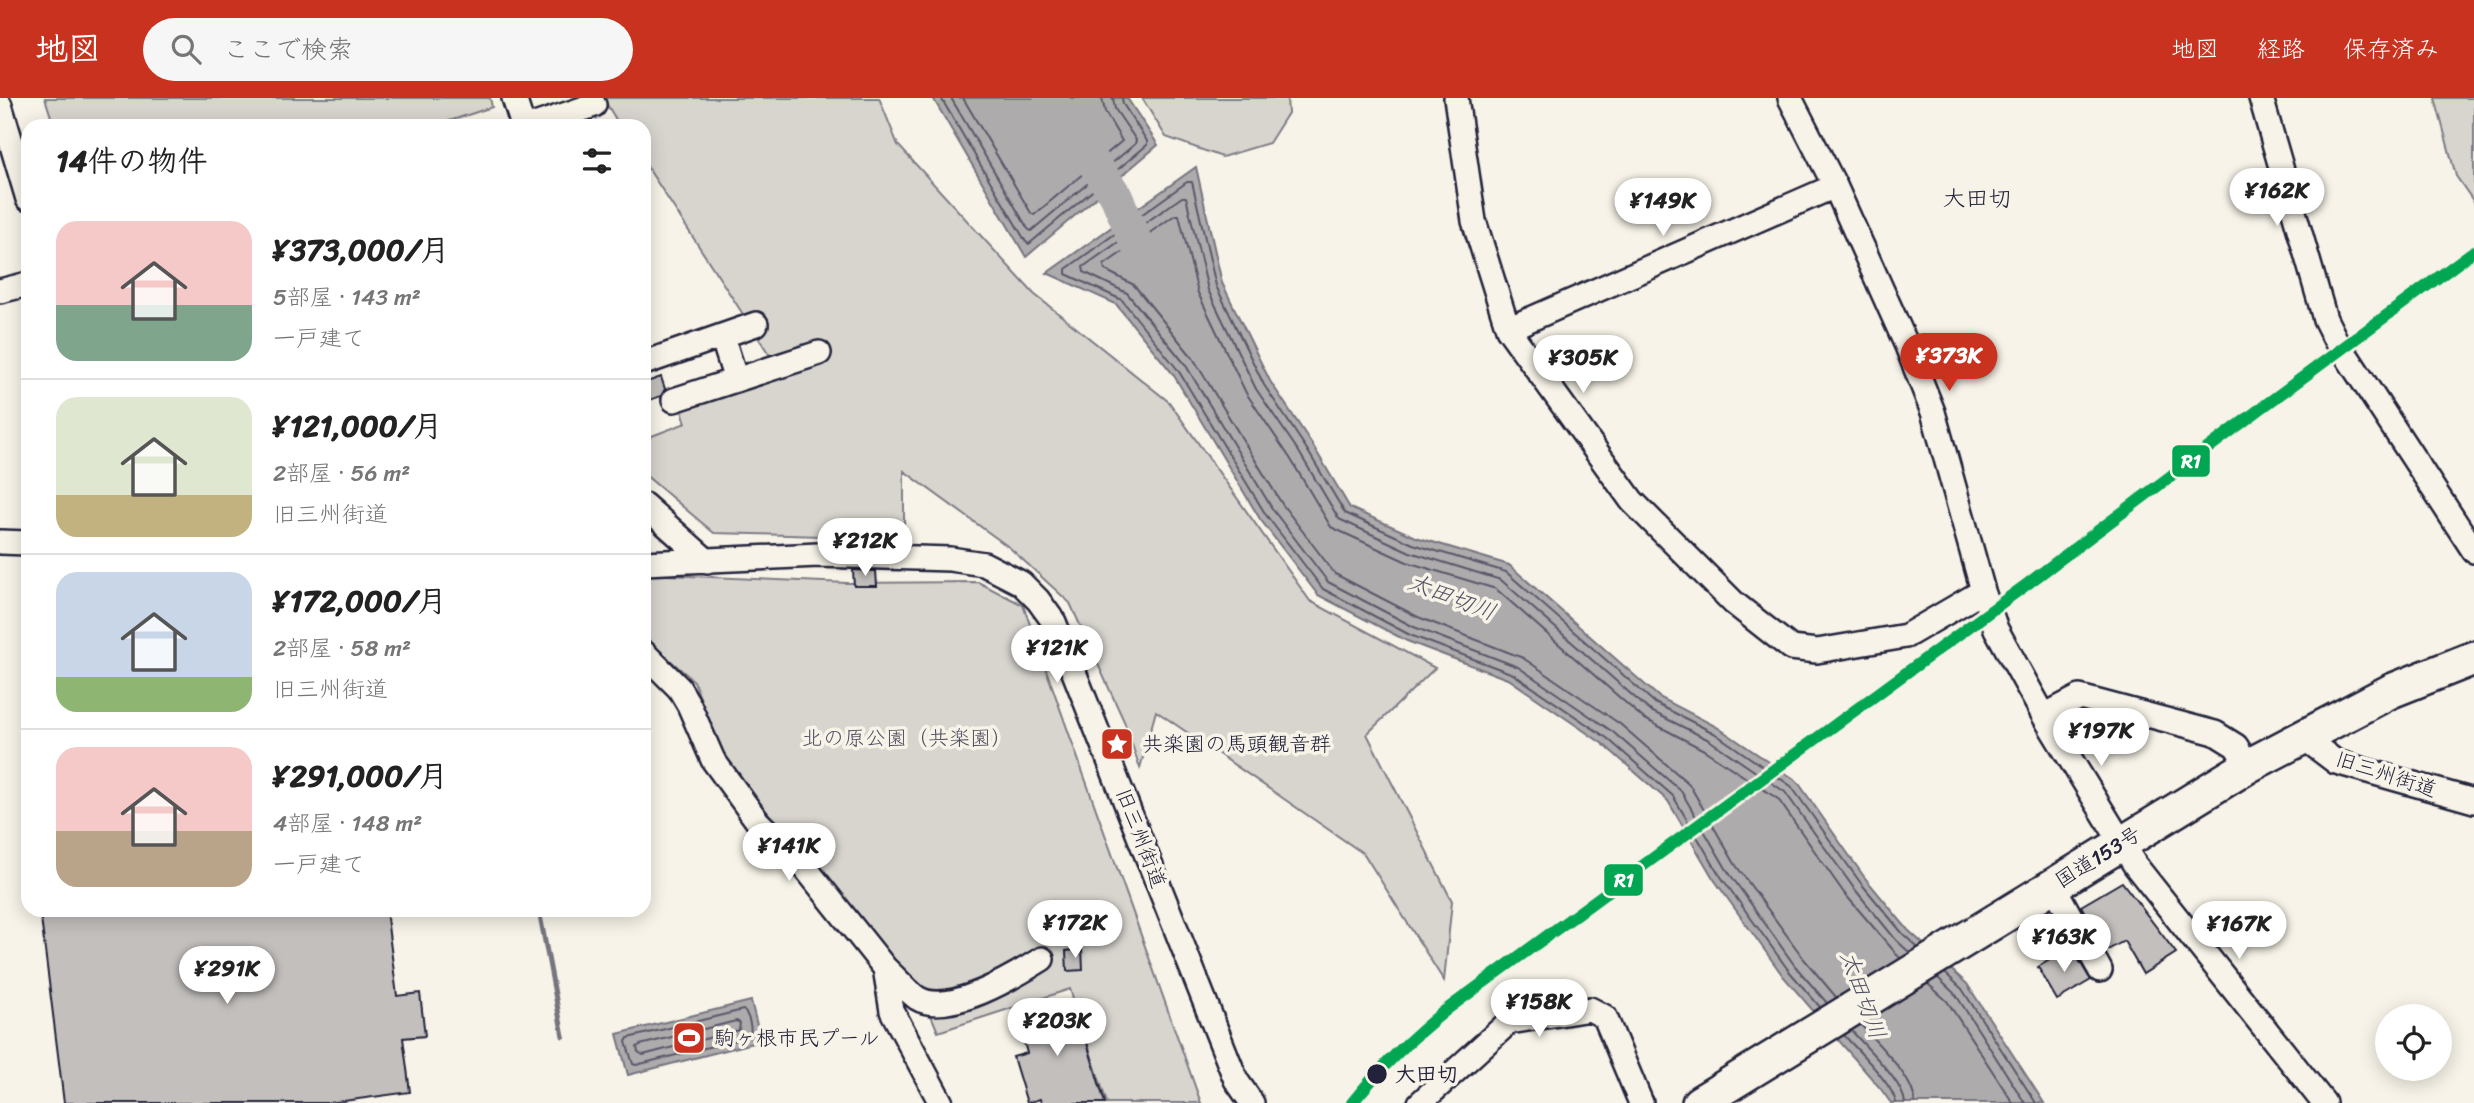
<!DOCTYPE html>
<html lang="ja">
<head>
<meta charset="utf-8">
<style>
  body { margin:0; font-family:Sriracha,"Klee One",sans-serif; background:#f6f6f6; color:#222; height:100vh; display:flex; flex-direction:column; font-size:26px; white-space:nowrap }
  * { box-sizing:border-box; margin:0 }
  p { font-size:23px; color:#767676 }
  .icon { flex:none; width:38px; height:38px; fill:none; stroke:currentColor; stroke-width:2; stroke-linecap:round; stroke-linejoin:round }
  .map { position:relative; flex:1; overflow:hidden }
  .panel { position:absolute; left:21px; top:21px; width:630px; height:798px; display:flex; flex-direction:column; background:#fff; border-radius:21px; box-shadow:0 4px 18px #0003 }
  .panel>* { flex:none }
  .fabs { position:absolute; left:2375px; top:906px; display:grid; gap:14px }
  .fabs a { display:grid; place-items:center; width:77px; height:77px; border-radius:50%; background:#fff; box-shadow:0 4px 18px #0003; font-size:35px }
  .price { position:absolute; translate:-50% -60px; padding:0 16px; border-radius:24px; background:#fff; color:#222; font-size:23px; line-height:46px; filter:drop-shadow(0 2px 4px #0008) }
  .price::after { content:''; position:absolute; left:50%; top:42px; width:21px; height:16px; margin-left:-10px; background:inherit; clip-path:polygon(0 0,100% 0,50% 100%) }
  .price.on { background:#c8321e; color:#fff }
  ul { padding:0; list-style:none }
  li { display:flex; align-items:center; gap:21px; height:175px; padding:0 35px }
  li+li { border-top:2px solid #e0e0e0 }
  li span { display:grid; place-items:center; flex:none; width:196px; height:140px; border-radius:21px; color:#555 }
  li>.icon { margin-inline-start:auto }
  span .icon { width:84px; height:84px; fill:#fffc; stroke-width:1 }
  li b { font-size:30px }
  h2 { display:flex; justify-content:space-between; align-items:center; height:84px; padding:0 35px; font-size:30px }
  header { display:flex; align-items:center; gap:42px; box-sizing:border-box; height:98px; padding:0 35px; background:#c8321e; color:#fff }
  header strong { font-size:33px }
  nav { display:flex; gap:38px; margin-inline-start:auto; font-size:24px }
  .search { width:490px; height:63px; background:#f6f6f6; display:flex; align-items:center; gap:18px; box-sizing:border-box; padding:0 24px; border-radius:38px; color:#767676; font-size:26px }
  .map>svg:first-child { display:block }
</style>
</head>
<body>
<header>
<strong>地図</strong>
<div class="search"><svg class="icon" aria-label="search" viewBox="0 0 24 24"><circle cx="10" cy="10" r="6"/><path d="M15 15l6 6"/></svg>ここで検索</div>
<nav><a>地図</a><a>経路</a><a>保存済み</a></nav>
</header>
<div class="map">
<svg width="2474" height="1005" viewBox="0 0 2474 1005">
  <rect width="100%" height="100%" fill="#f7f3e8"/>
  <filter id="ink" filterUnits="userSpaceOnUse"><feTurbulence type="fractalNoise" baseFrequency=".0143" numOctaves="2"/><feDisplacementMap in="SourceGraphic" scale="14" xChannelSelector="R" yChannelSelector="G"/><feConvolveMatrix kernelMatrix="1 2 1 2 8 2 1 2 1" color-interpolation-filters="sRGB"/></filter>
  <g filter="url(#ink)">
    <!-- green -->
    <path fill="#d8d5cf" stroke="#7d7c85" stroke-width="2" d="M45,0H490L492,9L434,28H54Z
      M603,0H879L898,47L1034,196L1169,304L1310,503L1435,570L1367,636L1452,803L1444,883L1364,756L1156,613L1140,670L1124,623L1070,505L1010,450L904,373V427L857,439L714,435L644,376V341L686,325L679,304L778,270L644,64V28H620Z
      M1142,0H1287L1288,15L1269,45L1222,59L1166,39Z
      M2435,0H2474V104L2456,78Z
      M644,476L847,485L978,484L1023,507L1201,1005H1107L1070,891L938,934L925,903L742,684L717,648L694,583L644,539Z"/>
    <!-- water -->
    <path fill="#aeabad" stroke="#76747f" stroke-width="2" d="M933,0H1127L1158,47L1026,159Z
      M1196,69L1222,185L1270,283L1312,346L1350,410L1416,439L1509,467L1659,599L1717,629L1797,683L1865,780L1908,832L1967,886L2044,1005H1891L1880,990L1783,878L1713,780L1668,703L1603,646L1510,582L1407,543L1318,497L1260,421L1173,276L1116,206L1047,175Z
      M751,903L761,943L628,977L617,936Z"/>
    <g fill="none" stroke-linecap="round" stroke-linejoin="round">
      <!-- shore -->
      <path stroke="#5a5969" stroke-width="2" d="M941,0L1026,144L1029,146L1147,47V43L1123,6L1122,0
        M951,0L1028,131L1031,133L1135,46L1136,42L1115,11L1113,0
        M963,0L1031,115L1034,117L1122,43L1105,14L1102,0
        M1945,875L1962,891L2036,1005
        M1938,880L1956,897L2025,1005
        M1928,886L1947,903L2013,1005
        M1836,899L1804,861L1735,766L1689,686L1620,626L1523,560L1418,519L1335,476L1282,406L1193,260L1134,187L1105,172L1104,167L1175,117H1179L1198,195L1246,295L1290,360L1331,429L1407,464L1496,491L1643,620L1704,652L1778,701L1844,795L1900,860
        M1827,905L1795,868L1727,772L1681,693L1613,634L1518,569L1414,529L1328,484L1273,412L1185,266L1127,195L1084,174L1083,169L1182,99H1186L1208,192L1256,291L1299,354L1339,421L1410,454L1501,482L1649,612L1709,642L1785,694L1853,789L1896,842L1909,854
        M1820,909L1789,873L1719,776L1673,698L1607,640L1513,576L1410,537L1323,491L1266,417L1178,272L1122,202L1066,176V171L1187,84H1192L1216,188L1264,287L1306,350L1345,415L1413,446L1506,474L1655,605L1714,635L1791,688L1860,784L1903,836L1917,849
        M743,912C749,916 753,933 749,939L636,967L633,966L626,944L628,940Z
        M736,923L740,925L739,932L643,957L638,954L637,949L640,947Z
        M1861,927C1878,947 1914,979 1915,1005
        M1852,933C1866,950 1903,983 1905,1005
        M1844,937C1858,953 1893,986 1896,1005"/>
      <!-- stream -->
      <path stroke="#76747f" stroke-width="5" d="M539,812L563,938"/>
      <!-- river -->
      <path stroke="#aeabad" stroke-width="33" d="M1050,0L1116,98L1143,161"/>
    </g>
    <!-- building -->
    <path fill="#c2bfbd" stroke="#22223b" stroke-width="2" d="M661,279L665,291L661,298L644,304V285Z
      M853,472L876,473L877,488H854Z
      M2122,784L2176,855L2143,876L2124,843L2106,853L2081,808Z
      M40,812H386L397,898L420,895L425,938L403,940L410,994L329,1005H64Z
      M2071,849L2091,882L2057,902L2038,869Z
      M1082,851L1083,872L1067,873L1066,853Z
      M1074,902L1105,1005H1041L1040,1001L1027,1005L1013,959L1027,955L1017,919Z"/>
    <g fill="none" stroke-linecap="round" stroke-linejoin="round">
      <defs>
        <path id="minor" d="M514,0L523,28
          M1456,0L1474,123L1508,231L1632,403L1734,505L1791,550L1817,553L1906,538L1983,493
          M1790,0L1835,88L1907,248L1933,314L1983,493L1996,531L2044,618L2135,767L2324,1005
          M2261,0L2325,221L2336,243
          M0,7L28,101
          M532,28L594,7
          M0,193L28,186
          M1508,231L1835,88
          M722,238L736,282
          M2348,260L2474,453
          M644,265L756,226
          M674,302L819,255
          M644,407L707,463
          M0,444L28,445
          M644,465L818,457L950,461L984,466L1021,485L1038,502L1054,524L1236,982L1252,1005
          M644,555L679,590L689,607L713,662L758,724L803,767L885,870L892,913L941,1005
          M2044,618L2080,599L2215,635L2236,648L2248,668
          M2303,639L2336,664L2474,703
          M2053,787L2100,872
          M885,870C896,880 906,892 917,900C948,919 1015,878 1042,861
          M1420,1005L1509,924L1590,911L1605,919L1641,1005"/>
        <path id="highway" d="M1699,1005L2248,668L2391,593L2474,560"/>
      </defs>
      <!-- minor casing -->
      <use href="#minor" stroke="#22223b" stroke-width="28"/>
      <!-- highway casing -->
      <use href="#highway" stroke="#22223b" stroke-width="38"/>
      <!-- minor -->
      <use href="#minor" stroke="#f7f3e8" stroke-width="23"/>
      <!-- highway -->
      <use href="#highway" stroke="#f7f3e8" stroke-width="33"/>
      <defs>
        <path id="rail-1" d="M1352,1005C1382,968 1409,942 1446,912L2026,487L2260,311L2474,153"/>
      </defs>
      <!-- rail-1 casing -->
      <use href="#rail-1" stroke="#f7f3e8" stroke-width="18"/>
      <!-- rail-1 -->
      <use href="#rail-1" stroke="#00a651" stroke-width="12"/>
    </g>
  </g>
  <!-- icons -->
  <defs>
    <symbol id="sight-square" viewBox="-11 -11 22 22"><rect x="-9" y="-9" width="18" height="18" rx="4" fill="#c8321e" stroke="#f7f3e8"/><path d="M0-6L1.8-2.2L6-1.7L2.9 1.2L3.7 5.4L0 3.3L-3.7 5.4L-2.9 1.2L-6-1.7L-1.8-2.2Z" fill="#fff"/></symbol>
    <symbol id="stadium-square" viewBox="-11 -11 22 22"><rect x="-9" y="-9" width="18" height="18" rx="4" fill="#c8321e" stroke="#f7f3e8"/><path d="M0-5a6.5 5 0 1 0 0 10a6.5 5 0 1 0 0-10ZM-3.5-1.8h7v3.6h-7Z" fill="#fff"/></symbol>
  </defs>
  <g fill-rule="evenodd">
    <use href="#sight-square" x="1098" y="627" width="38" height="38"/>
    <use href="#stadium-square" x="670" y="921" width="38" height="38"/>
  </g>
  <!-- markers -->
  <circle fill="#22223b" stroke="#f7f3e8" stroke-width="2.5" cx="1377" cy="976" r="11"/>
  <g text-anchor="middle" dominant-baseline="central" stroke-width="7" stroke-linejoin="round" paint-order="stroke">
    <!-- park labels -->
    <g font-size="21" fill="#504f60" stroke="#f7f3e8">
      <text x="907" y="640">北の原公園（共楽園）</text>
    </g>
    <!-- poi labels -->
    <g font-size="21" fill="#22223b" stroke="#f7f3e8" text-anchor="start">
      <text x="1142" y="646">共楽園の馬頭観音群</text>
      <text x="714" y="940">駒ヶ根市民プール</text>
    </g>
    <!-- street labels -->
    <g font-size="21" fill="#22223b" stroke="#f7f3e8">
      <text transform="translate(2386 676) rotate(18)">旧三州街道</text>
      <text transform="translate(1141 740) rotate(69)">旧三州街道</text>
      <text transform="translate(2098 759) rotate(-32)">国道153号</text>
    </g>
    <!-- stop labels -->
    <g font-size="21" font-weight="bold" fill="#22223b" stroke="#f7f3e8" text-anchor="start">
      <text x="1395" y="976">大田切</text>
    </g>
    <!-- neighbourhood labels -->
    <g font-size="23" fill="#22223b" stroke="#f7f3e8">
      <text x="1977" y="100">大田切</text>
    </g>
    <!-- water labels -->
    <g font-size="23" font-style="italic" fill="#535263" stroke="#f7f3e8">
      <text transform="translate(1452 499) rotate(21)">太田切川</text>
      <text transform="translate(1863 897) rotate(70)">太田切川</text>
    </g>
  </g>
  <g stroke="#f7f3e8" stroke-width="2.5">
    <rect x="2171" y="346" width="40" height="34" rx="7" fill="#00a651"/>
    <rect x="1603" y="765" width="41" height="34" rx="7" fill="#00a651"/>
  </g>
  <g font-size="19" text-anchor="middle" font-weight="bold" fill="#fff">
    <text x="2191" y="370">R1</text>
    <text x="1624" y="789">R1</text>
  </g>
</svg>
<div class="fabs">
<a><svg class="icon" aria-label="locate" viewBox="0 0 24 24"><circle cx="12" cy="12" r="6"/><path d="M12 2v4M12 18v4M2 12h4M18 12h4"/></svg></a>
</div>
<b class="price" style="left:2277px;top:130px">¥162K</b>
<b class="price" style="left:1663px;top:140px">¥149K</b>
<b class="price on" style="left:1949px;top:295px">¥373K</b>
<b class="price" style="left:1583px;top:297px">¥305K</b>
<b class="price" style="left:865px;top:480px">¥212K</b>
<b class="price" style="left:1057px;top:587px">¥121K</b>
<b class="price" style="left:2101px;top:670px">¥197K</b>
<b class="price" style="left:789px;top:785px">¥141K</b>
<b class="price" style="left:1075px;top:862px">¥172K</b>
<b class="price" style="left:2239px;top:863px">¥167K</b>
<b class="price" style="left:2064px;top:876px">¥163K</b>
<b class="price" style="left:227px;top:908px">¥291K</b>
<b class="price" style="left:1539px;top:941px">¥158K</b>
<b class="price" style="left:1057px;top:960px">¥203K</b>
<section class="panel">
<h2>14件の物件<svg class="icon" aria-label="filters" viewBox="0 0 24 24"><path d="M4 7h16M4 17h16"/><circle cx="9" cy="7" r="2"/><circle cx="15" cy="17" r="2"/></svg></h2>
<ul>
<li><span style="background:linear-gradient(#f6c9c9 60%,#7fa58c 0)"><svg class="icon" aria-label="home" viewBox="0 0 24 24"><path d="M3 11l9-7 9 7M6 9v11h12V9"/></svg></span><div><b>¥373,000/月</b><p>5部屋 · 143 m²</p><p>一戸建て</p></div></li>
<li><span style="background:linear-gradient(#dfe7d0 70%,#c2b280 0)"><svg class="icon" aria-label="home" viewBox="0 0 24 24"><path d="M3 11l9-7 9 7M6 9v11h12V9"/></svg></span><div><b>¥121,000/月</b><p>2部屋 · 56 m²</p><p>旧三州街道</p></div></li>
<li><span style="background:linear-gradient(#c9d6e8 75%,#8fb573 0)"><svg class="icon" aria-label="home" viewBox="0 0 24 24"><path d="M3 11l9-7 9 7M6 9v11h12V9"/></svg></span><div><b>¥172,000/月</b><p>2部屋 · 58 m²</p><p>旧三州街道</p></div></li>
<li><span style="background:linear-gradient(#f6c9c9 60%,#b9a48a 0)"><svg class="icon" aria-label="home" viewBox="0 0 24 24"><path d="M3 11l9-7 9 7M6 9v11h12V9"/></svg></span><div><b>¥291,000/月</b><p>4部屋 · 148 m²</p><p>一戸建て</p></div></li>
</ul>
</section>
</div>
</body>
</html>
